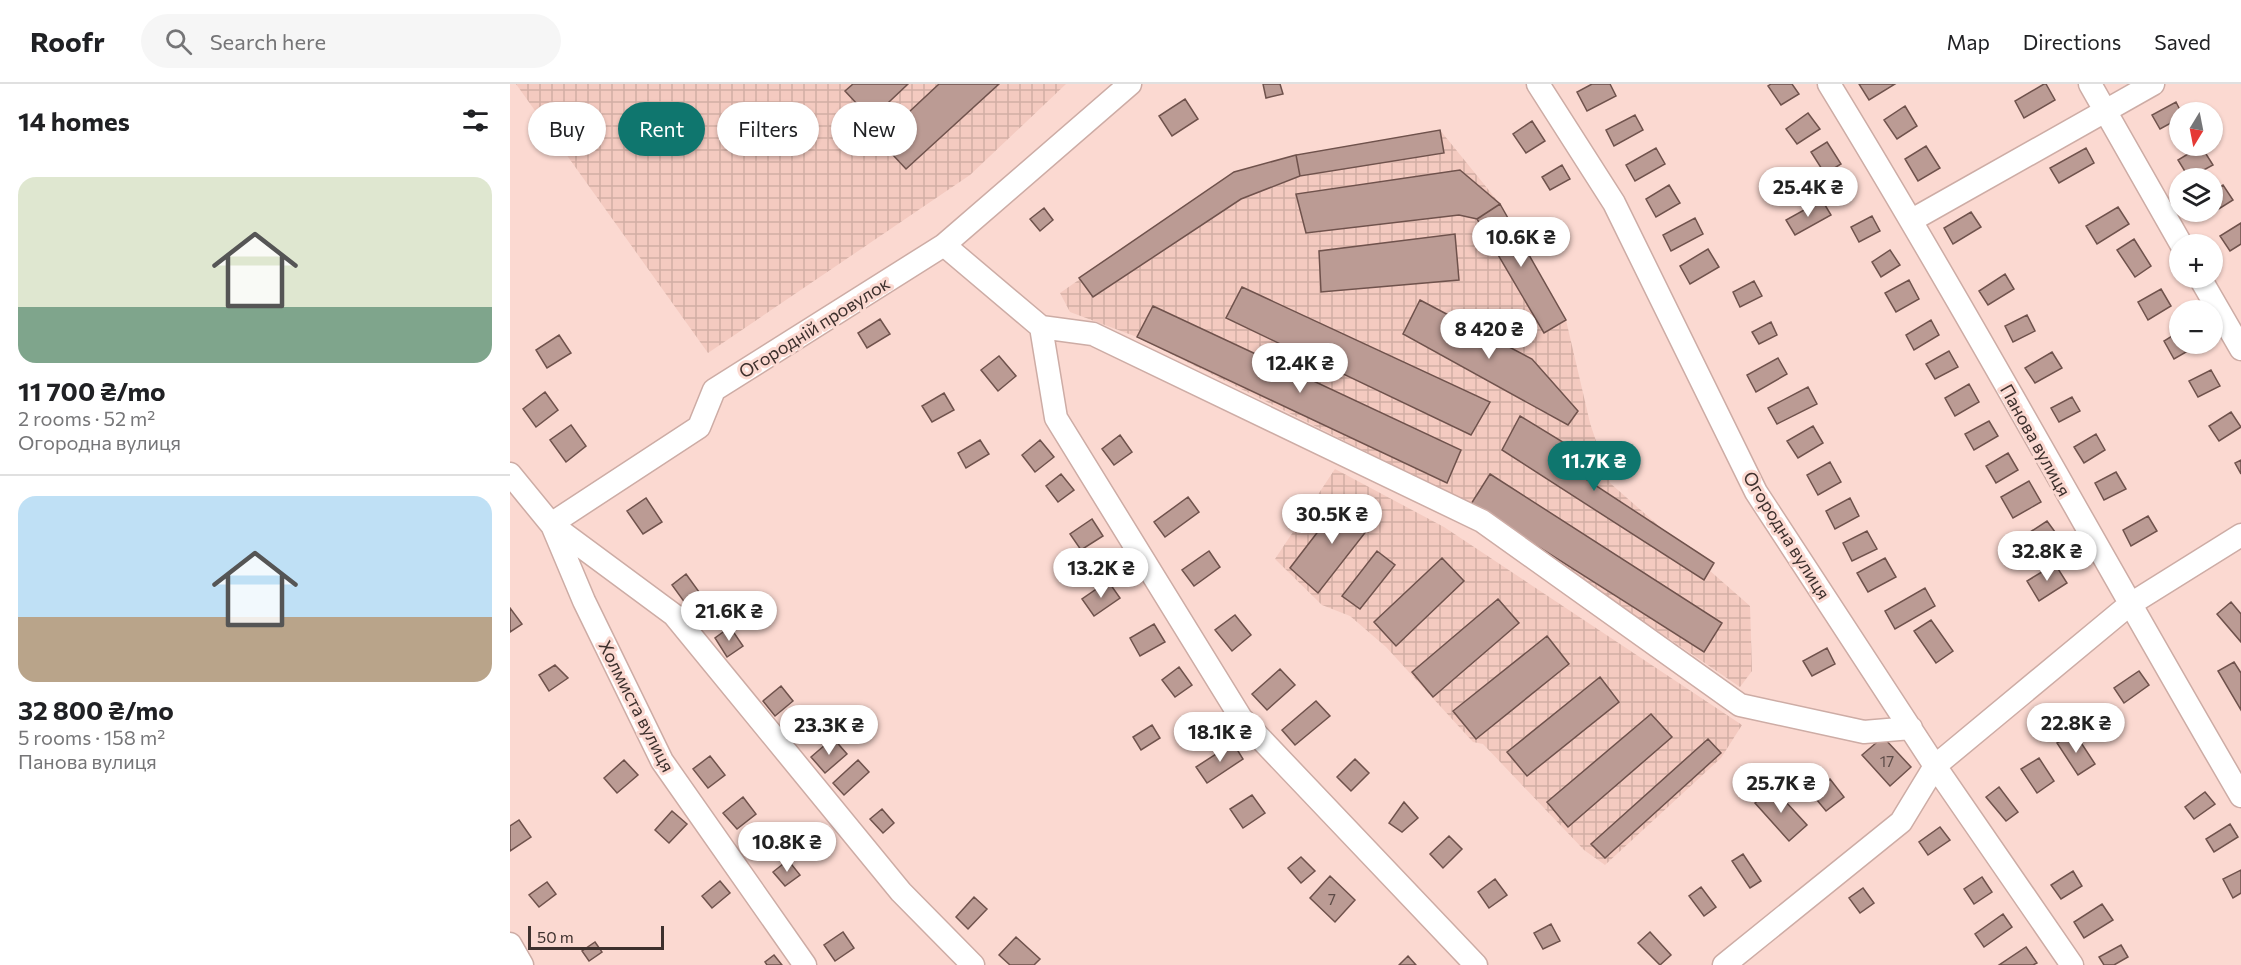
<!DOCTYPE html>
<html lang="en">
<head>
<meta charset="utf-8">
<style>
  body { margin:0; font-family:Commissioner,sans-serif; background:#f6f6f6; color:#202124; height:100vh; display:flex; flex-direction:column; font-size:22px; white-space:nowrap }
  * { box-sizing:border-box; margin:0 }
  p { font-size:20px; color:#757577 }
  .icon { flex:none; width:33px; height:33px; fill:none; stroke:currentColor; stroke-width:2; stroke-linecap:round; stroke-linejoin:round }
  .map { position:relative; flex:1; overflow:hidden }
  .details { display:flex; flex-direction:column; background:#fff; width:510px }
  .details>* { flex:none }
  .top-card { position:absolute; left:18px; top:18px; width:570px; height:54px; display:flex; gap:12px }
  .needle { width:39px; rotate:190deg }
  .controls { position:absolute; left:1659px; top:18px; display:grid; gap:12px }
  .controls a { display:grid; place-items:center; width:54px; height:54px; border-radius:50%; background:#fff; box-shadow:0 2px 4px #0004; font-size:30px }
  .scale { position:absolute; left:18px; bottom:15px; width:136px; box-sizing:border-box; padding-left:6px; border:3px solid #3d302d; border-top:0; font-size:16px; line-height:21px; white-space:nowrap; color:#3d302d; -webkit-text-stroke:4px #fbd9d1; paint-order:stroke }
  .price { position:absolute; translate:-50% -51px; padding:0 14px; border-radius:21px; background:#fff; color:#222; font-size:20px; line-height:39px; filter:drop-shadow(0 2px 3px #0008) }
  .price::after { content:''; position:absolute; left:50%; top:36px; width:18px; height:14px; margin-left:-9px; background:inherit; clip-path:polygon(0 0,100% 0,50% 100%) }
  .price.selected { background:#0f766e; color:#fff }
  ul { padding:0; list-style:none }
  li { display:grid; align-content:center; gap:12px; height:318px; padding:0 18px }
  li+li { border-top:2px solid #e0e0e0 }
  li span { display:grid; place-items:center; height:186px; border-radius:18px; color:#555 }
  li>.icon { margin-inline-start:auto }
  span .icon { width:108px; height:108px; fill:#fffc; stroke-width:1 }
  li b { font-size:26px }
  h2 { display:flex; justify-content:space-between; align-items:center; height:72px; padding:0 18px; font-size:26px }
  .tag { padding:0 21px; border-radius:27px; background:#fff; box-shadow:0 2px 4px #0004; font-size:21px; line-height:54px }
  .tag.selected { background:#0f766e; color:#fff }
  header { display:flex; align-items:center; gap:36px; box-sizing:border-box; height:84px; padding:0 30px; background:#fff; border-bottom:2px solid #e0e0e0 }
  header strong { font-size:28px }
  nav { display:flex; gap:33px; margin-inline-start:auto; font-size:21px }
  .search { width:420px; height:54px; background:#f6f6f6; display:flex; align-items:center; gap:15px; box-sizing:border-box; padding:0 21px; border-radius:33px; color:#757577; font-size:22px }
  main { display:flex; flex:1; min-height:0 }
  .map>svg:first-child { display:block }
</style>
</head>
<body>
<header>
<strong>Roofr</strong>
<div class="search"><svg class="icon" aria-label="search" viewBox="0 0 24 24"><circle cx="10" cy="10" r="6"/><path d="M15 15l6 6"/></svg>Search here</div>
<nav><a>Map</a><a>Directions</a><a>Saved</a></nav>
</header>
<main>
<section class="details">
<h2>14 homes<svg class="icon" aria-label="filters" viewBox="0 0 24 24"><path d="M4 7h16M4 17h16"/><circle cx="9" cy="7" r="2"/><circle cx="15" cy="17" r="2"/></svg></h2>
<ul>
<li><span style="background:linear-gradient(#dfe7d0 70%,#7fa58c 0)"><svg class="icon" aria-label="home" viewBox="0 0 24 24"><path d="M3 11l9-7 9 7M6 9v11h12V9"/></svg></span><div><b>11 700 ₴/mo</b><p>2 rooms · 52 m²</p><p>Огородна вулиця</p></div></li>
<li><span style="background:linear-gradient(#bfe0f5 65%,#b9a48a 0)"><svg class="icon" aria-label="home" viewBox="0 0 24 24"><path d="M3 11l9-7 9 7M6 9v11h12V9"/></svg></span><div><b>32 800 ₴/mo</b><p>5 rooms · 158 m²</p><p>Панова вулиця</p></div></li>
</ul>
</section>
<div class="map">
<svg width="1731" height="881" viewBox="0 0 1731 881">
  <defs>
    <pattern id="industrial-grid" width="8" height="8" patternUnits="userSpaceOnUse" patternTransform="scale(1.5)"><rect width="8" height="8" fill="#f4cac0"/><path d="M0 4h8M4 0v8" fill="none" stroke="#d2aea5"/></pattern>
  </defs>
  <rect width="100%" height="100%" fill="#fbd9d1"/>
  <!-- industrial -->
  <path fill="url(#industrial-grid)" d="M6,0H556L460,91L198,269Z
    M930,46L990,120L1056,236L1080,339L1100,399L1240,522L1242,587L1230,603L961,420L627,253L560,228L550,209L724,88L786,71Z
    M825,385L934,443L1232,641L1211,674L1095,781L1074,766L973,660L963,658L876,563L840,532L812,521L765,475Z"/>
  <!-- building -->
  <path fill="#bb9b94" stroke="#6f524c" stroke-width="1.5" d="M343,0H398L361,35L335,7Z
    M429,0H489L396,85L369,56Z
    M753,0H770L773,10L756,14Z
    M1082,0H1100L1106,12L1077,27L1067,8Z
    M1261,0H1282L1289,10L1271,21L1258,2Z
    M1349,0H1385L1359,16Z
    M1534,0H1536L1545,16L1514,34L1505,17Z
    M675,15L688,35L662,52L649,32Z
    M1666,18L1671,28H1670V34L1650,45L1642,31Z
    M1395,22L1407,42L1387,55L1374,36Z
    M1298,29L1310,45L1287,60L1276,45Z
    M1125,31L1133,46L1104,62L1096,46Z
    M1022,37L1035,57L1016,69L1003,50Z
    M930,46L934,69L790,92L786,71Z
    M1317,58L1331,80L1315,90L1301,68Z
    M1416,62L1430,84L1408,97L1395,75Z
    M1691,62L1703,81L1679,94L1668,76Z
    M1146,64L1155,80L1125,97L1116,81Z
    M1576,64L1584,79L1549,99L1540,84Z
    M786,71L790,92L731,115L583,213L569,194L724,88Z
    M1052,81L1060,95L1040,106L1032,93Z
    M950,86L990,120L967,135L949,131L796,149L786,110Z
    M1159,101L1170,119L1146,133L1136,115Z
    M1713,101L1723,116L1699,131L1696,128H1702V108Z
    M1312,116L1321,131L1285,151L1276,136Z
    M990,120L1056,236L1034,249L967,135Z
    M1608,123L1619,140L1587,160L1576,142Z
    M534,124L543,136L530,147L520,135Z
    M1461,128L1471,143L1443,160L1434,144Z
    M1362,132L1370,147L1349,158L1341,143Z
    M1185,134L1193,150L1161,167L1153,151Z
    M1731,139V160L1720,167L1710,152Z
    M945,150L949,196L811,208L809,167Z
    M1624,155L1641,182L1625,193L1607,166Z
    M1198,165L1209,183L1180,200L1170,182Z
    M1380,166L1390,181L1371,193L1362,178Z
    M1495,190L1504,205L1478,221L1469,207Z
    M1399,196L1409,215L1386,228L1375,209Z
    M1244,197L1252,212L1230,223L1223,208Z
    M732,203L980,318L961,351L716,234Z
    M1651,205L1661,222L1638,236L1628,218Z
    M910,216L1022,275L1068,327L1058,341L893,250Z
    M643,222L951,366L937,399L627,253Z
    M1517,231L1525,247L1503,258L1495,242Z
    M370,235L380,250L357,264L348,249Z
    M1421,236L1429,251L1404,266L1396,251Z
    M1261,238L1267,251L1249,260L1242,248Z
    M1670,247V260H1680L1683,264L1664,275L1654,257Z
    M49,251L61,269L37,284L26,266Z
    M1439,267L1448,283L1425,295L1416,280Z
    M1542,268L1552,284L1525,299L1515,284Z
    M489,272L506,292L488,307L471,286Z
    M1268,274L1277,290L1246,308L1237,291Z
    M1701,286L1710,302L1688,313L1679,297Z
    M1459,300L1469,318L1445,332L1435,314Z
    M1298,303L1307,320L1267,340L1258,324Z
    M35,308L48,326L26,343L13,325Z
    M434,309L444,326L422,338L412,322Z
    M1562,313L1570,327L1549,338L1541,324Z
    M1721,328L1731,343L1709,357L1699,342Z
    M1010,332L1074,371L1065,388L1204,479L1194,496L992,366Z
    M1479,337L1488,352L1464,366L1455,350Z
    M61,341L76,362L56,378L40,356Z
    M1303,342L1313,359L1288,374L1277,357Z
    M1586,350L1595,366L1574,379L1564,363Z
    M610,351L622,368L604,381L592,365Z
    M470,356L479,370L456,384L448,369Z
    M530,356L544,373L525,388L512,371Z
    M1498,369L1508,386L1486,399L1476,382Z
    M1731,376V390L1725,379Z
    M1320,378L1331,398L1308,411L1297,391Z
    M1606,388L1616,405L1594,416L1585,399Z
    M551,390L564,406L548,418L536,402Z
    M980,390L1212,539L1194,568L961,420Z
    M1519,397L1531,418L1503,434L1491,413Z
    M678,413L689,428L655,453L644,438Z
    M136,414L152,438L133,450L117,427Z
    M1340,414L1349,432L1325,445L1316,427Z
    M833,415L865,436L808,509L780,484Z
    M1638,432L1647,447L1621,462L1613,446Z
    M582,435L593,452L571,466L560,450Z
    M1537,437L1548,452L1525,467L1514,452Z
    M1357,447L1367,465L1342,477L1333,459Z
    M699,467L710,483L684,502L672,486Z
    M867,467L885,481L850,525L832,512Z
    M932,474L954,497L886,562L864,538Z
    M1375,474L1386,493L1358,508L1347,489Z
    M1545,480L1557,499L1529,517L1517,497Z
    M176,490L192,512L178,523L162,501Z
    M598,497L610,514L584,532L572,515Z
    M1415,504L1425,522L1385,545L1375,527Z
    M988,515L1009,539L923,613L902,588Z
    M1721,518L1731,530V558L1707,530Z
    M0,524L12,540L0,548Z
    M725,531L741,551L722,567L705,546Z
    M1421,536L1443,567L1426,579L1404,547Z
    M644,540L655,558L630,572L620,554Z
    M220,543L233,562L217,573L205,554Z
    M1037,552L1059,580L966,655L943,627Z
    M1317,564L1325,580L1302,592L1293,577Z
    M1724,578L1731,589V626L1708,587Z
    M45,581L58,594L39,607L29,591Z
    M669,583L682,601L665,613L652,596Z
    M770,585L785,601L757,626L742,610Z
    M1629,587L1639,601L1614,619L1604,604Z
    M1090,593L1109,618L1017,692L997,668Z
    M271,602L283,617L265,632L253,617Z
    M806,617L820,632L785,661L772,646Z
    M1589,623L1603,640L1591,650L1576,633Z
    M1141,630L1162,653L1058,743L1037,718Z
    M642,641L650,654L631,666L623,653Z
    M1564,648L1585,680L1568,691L1547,659Z
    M1373,653L1401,683L1380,702L1352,671Z
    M323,654L337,670L315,689L301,673Z
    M1198,655L1211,669L1095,774L1081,760Z
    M723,659L733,675L697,699L686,683Z
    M200,672L215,691L198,704L183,685Z
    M1529,674L1544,697L1527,709L1511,685Z
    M845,675L859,689L841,707L827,693Z
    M114,676L128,691L107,709L94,694Z
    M348,676L359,688L334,711L323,699Z
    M1320,695L1334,713L1316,727L1302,710Z
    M1489,703L1508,728L1496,737L1476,713Z
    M1263,704L1297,741L1279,757L1245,719Z
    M1695,708L1705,720L1684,735L1675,723Z
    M742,711L755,729L733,744L720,725Z
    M233,713L246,730L227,745L213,729Z
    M894,718L908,734L892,748L879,739Z
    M372,725L384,739L373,749L360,735Z
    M162,727L177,740L159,759L145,746Z
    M9,736L21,753L0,767V742Z
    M1720,740L1728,753L1704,768L1696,755Z
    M1430,743L1440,756L1418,771L1409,758Z
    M939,752L952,765L933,784L920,770Z
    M1233,770L1251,797L1240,804L1222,777Z
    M791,773L805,787L791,799L778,784Z
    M278,776L290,791L275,802L263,788Z
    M1731,786V809L1723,814L1713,795Z
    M1563,787L1572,802L1551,815L1541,801Z
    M820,792L845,816L825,838L800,814Z
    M1472,793L1482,808L1464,820L1454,805Z
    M985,795L997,811L979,824L968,808Z
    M210,797L220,809L202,824L192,812Z
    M37,798L46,810L29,823L19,811Z
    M1191,803L1206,823L1194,832L1179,812Z
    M1353,804L1364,819L1350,829L1339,814Z
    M464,813L477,825L458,845L446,833Z
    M1592,820L1603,836L1574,854L1564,838Z
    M1493,830L1502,843L1474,863L1465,850Z
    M1041,840L1050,857L1033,865L1024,849Z
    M333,848L344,864L325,877L314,861Z
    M1140,848L1161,871L1150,881L1128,859Z
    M506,853L530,875L524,881H500L489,871Z
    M85,858L92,868L79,877L72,867Z
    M1611,861L1618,873L1604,881H1594L1589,873Z
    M1516,863L1527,879L1523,881H1489Z
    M264,871L272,881H257L255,878Z
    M898,872L906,881H889Z"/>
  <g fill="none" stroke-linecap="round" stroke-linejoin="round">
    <defs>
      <path id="minor" d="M1028,0L1104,119L1246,408L1425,682L1562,881
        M1319,0C1462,234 1593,476 1731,712
        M1580,0L1671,160
        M1402,136L1643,0
        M434,161L531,243L583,250L972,437L1230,621L1354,648L1401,644
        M1690,194L1731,265
        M531,243L546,334L731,634L966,881
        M0,390L41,440L164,531L391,808L463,881
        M41,440L189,343L204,306L434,161L620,0
        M42,441L74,517L152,677L295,881
        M0,860L12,881
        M1214,881L1391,738L1425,682L1619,521L1731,451"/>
    </defs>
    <!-- minor casing -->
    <use href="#minor" stroke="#cdaca5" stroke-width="25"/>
    <!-- minor -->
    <use href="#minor" stroke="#fff" stroke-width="22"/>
  </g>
  <g text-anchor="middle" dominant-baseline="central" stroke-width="6" stroke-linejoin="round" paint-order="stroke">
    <!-- number labels -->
    <g font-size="15" fill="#5c4b47">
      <text x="1377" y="677">17</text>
      <text x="822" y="815">7</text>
    </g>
    <!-- street labels -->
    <g font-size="18" fill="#3d302d" stroke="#fbd9d1">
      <text transform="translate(304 243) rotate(-32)">Огородній провулок</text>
      <text transform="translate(1526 356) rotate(61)">Панова вулиця</text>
      <text transform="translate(1277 451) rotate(58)">Огородна вулиця</text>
      <text transform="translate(127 622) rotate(63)">Холмиста вулиця</text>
    </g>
  </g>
</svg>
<div class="controls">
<a><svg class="needle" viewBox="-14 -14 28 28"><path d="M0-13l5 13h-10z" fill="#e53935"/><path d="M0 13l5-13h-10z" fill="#757577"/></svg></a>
<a><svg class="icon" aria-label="layers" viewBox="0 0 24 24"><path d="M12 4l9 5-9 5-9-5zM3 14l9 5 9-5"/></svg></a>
<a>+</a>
<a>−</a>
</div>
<div class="scale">50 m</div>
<b class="price" style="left:1298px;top:134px">25.4K ₴</b>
<b class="price" style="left:1011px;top:184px">10.6K ₴</b>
<b class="price" style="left:979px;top:276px">8 420 ₴</b>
<b class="price" style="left:790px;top:310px">12.4K ₴</b>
<b class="price selected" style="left:1084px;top:408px">11.7K ₴</b>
<b class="price" style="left:822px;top:461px">30.5K ₴</b>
<b class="price" style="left:1537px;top:498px">32.8K ₴</b>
<b class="price" style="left:591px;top:515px">13.2K ₴</b>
<b class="price" style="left:219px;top:558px">21.6K ₴</b>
<b class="price" style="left:1566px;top:670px">22.8K ₴</b>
<b class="price" style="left:319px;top:672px">23.3K ₴</b>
<b class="price" style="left:710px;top:679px">18.1K ₴</b>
<b class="price" style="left:1271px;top:730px">25.7K ₴</b>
<b class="price" style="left:277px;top:789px">10.8K ₴</b>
<div class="top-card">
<a class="tag">Buy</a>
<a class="tag selected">Rent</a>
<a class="tag">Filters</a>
<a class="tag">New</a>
</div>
</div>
</main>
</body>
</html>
